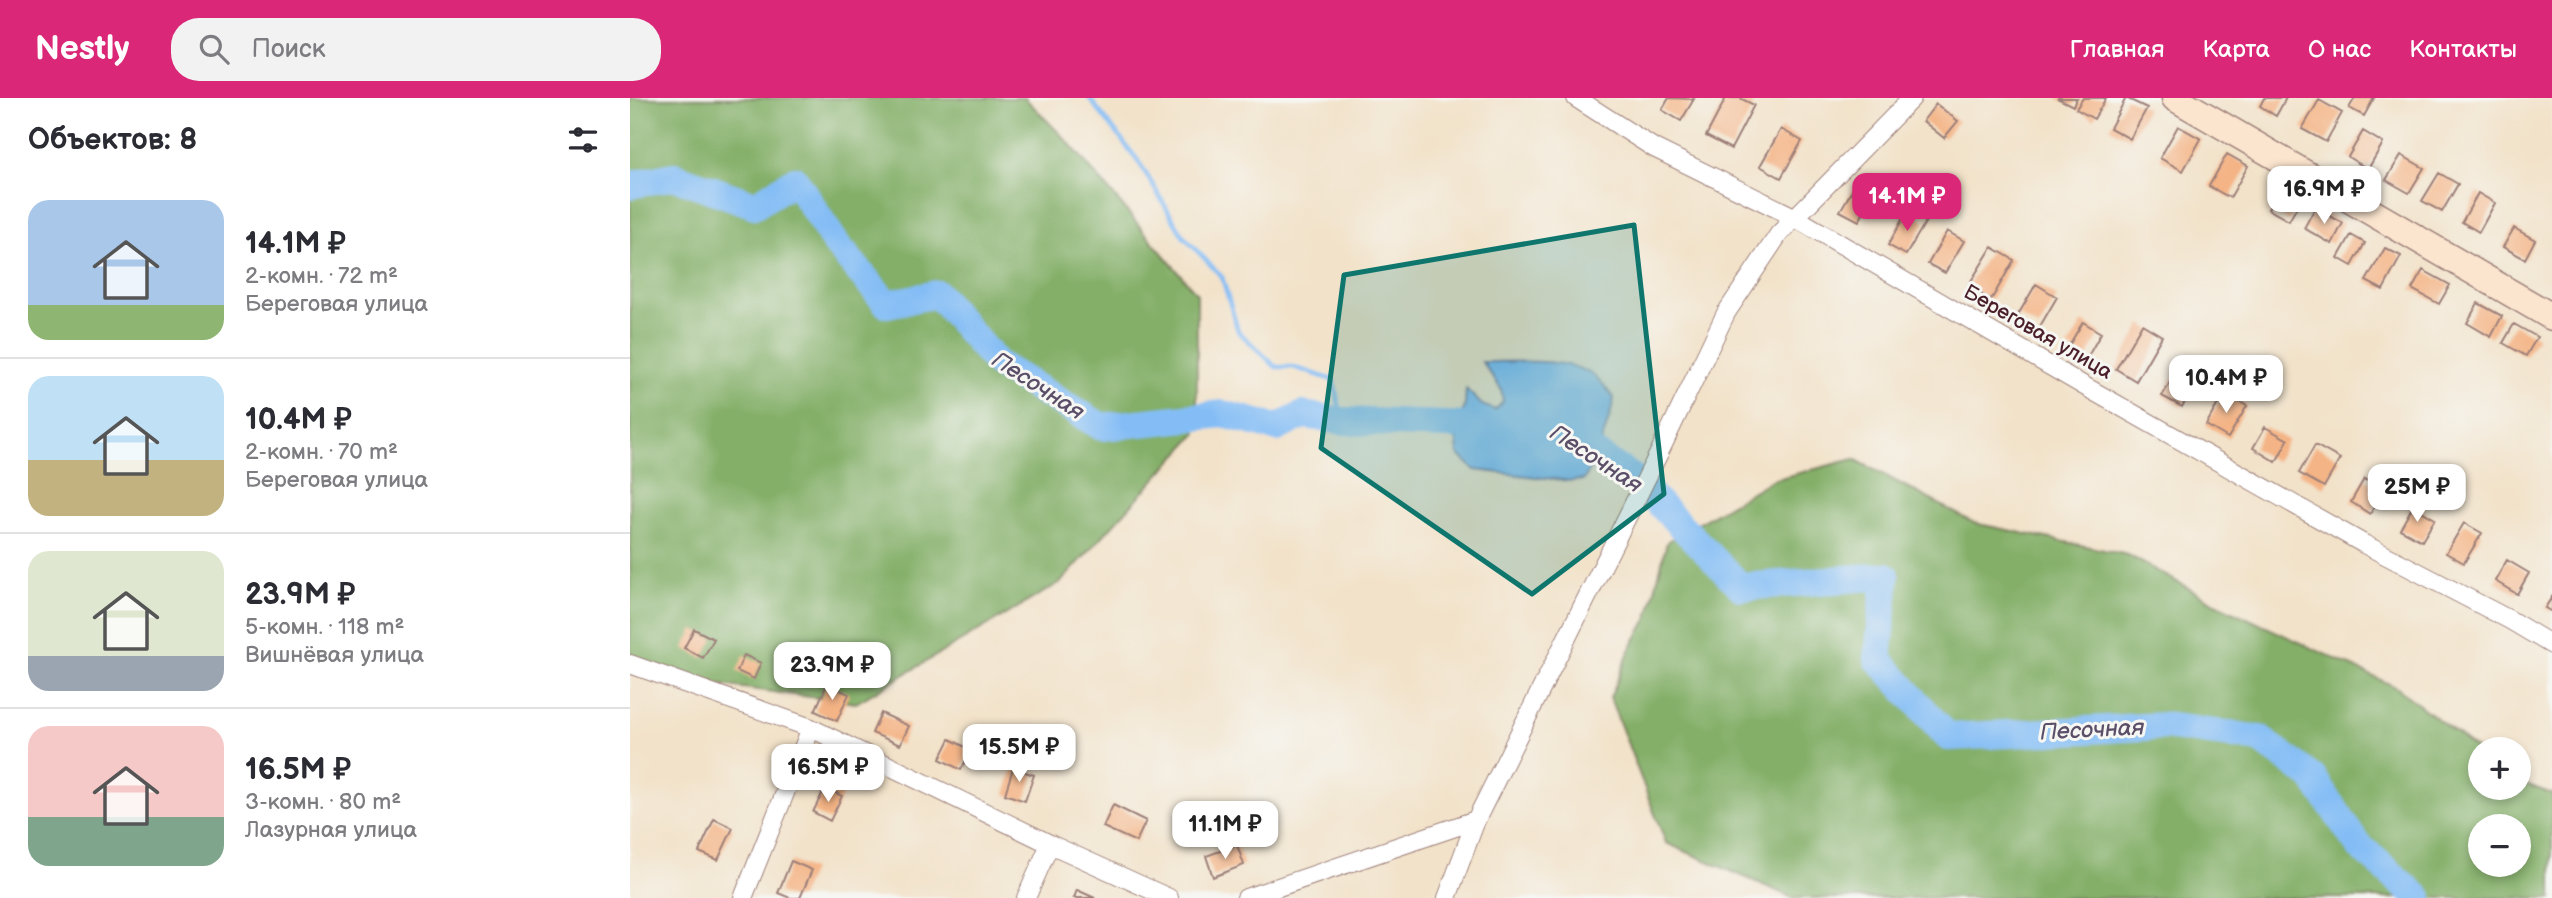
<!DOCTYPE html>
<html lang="ru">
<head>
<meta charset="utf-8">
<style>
  body { margin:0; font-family:"Balsamiq Sans",sans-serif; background:#f2f2f3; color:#2b2b33; height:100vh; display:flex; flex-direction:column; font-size:26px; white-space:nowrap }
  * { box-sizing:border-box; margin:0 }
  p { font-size:23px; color:#7c7c81 }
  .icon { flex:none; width:38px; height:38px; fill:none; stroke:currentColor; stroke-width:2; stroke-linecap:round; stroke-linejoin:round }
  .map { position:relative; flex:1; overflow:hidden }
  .side { display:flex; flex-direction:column; background:#fff; width:630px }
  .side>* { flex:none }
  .tools { position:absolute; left:1838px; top:639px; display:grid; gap:14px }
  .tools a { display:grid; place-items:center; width:63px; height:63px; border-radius:50%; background:#fff; box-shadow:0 4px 10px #0003; font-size:35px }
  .price { position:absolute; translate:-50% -60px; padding:0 16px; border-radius:14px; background:#fff; color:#222; font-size:23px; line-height:46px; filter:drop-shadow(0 2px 4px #0008) }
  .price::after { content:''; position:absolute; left:50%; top:42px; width:21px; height:16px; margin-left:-10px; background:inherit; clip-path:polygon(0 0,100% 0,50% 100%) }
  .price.selected { background:#db2777; color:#fff }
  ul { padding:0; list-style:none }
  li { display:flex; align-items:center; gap:21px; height:175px; padding:0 28px }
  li+li { border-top:2px solid #e1e1e2 }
  li span { display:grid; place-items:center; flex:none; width:196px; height:140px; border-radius:21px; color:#555 }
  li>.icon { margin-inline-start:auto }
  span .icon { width:84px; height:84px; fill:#fffc; stroke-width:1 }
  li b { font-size:30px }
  h2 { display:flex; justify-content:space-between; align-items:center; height:84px; padding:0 28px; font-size:30px }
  header { display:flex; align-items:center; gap:42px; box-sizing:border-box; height:98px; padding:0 35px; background:#db2777; color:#fff }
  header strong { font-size:33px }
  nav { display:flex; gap:38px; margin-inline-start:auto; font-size:24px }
  .search { width:490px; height:63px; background:#f2f2f3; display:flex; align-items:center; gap:18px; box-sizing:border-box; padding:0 24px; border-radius:28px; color:#7c7c81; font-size:26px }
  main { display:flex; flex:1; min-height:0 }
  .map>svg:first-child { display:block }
</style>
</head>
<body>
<header>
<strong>Nestly</strong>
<div class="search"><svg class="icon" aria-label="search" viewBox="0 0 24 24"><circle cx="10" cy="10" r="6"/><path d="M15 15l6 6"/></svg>Поиск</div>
<nav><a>Главная</a><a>Карта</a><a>О нас</a><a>Контакты</a></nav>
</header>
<main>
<section class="side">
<h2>Объектов: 8<svg class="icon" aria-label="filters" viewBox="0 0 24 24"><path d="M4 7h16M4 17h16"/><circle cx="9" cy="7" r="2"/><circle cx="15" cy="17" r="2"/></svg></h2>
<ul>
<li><span style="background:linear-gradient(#a9c7e8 75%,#8fb573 0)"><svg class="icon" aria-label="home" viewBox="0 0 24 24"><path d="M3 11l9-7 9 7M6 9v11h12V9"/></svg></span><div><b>14.1M ₽</b><p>2-комн. · 72 m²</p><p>Береговая улица</p></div></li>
<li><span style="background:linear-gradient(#bfe0f5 60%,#c2b280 0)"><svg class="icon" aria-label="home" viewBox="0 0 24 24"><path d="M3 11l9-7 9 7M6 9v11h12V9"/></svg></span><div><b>10.4M ₽</b><p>2-комн. · 70 m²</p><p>Береговая улица</p></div></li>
<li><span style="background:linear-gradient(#dfe7d0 75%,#9aa5b1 0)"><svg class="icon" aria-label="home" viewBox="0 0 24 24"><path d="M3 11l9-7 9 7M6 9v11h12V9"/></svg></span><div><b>23.9M ₽</b><p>5-комн. · 118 m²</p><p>Вишнёвая улица</p></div></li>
<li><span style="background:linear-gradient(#f6c9c9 65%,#7fa58c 0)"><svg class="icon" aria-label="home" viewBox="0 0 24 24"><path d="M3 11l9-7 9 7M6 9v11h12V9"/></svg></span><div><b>16.5M ₽</b><p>3-комн. · 80 m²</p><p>Лазурная улица</p></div></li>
</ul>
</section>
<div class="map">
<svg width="1922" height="800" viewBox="0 0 1922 800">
  <rect width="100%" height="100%" fill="#f6f6f2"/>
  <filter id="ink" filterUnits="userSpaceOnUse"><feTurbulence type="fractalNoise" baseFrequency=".0143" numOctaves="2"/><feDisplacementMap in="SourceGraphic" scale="14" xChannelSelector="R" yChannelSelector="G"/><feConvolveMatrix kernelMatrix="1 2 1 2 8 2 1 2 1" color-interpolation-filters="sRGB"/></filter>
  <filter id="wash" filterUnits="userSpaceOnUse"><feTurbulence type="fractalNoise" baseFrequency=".00686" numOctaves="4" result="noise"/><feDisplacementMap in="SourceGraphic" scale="28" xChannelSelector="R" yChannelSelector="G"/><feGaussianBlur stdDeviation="1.57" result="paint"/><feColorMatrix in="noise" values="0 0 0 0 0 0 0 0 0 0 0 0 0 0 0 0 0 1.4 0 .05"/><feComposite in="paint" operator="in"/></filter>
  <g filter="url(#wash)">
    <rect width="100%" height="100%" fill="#f2e2c9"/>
    <!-- forest -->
    <path fill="#83af67" stroke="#666749" stroke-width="2" fill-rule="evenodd" d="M0,0H395L439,45L567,196V335L431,484L226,605L0,575Z
      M1224,361L1344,425L1498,457L1589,507L1766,589L1850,654V690H1888V683L1922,696V800H1163L1036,745L980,600L1001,549L1018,520L1037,444L1142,382ZM1850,728H1888V766H1850Z"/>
    <!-- water -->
    <path fill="#84bdf5" stroke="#676e90" stroke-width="2" d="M852,264C884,264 934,259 961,276C971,282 977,292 984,300C978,330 968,355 954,382L941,383L845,372L828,356L826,336L835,307L836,291L852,307L865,312L873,304L871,291Z"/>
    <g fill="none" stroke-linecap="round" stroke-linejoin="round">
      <!-- stream -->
      <path stroke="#84bdf5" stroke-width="4.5" d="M459,0L509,64L553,138L592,179L608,233L646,269H663L703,282L713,323"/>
      <!-- river -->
      <path stroke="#84bdf5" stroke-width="28" d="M0,87L44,78L125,107L165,82L206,146L257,206L307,196L367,266L472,329L593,316L647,330L673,317L713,323L865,329
        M934,336L1004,380L1111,489L1256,478L1248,561L1318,639L1535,628L1630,641L1683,680L1729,748L1789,800"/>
    </g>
    <g id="blocks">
      <!-- building -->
      <path fill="#f4b485" d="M1039,0L1064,1L1051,23L1032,12Z
        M1096,0H1110L1124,7L1101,51L1076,38Z
        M1427,0H1447L1443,8Z
        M1453,0H1476L1464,21L1446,11Z
        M1496,0L1517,10L1500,41L1480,30Z
        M1634,0H1656L1646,18L1630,8Z
        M1725,0H1744L1734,18L1719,10Z
        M1689,2L1712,15L1696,44L1672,31Z
        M1306,6L1328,23L1314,40L1293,23Z
        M1548,28L1571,41L1553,73L1530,60Z
        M1151,31L1172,43L1151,80L1130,68Z
        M1733,33L1753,45L1738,71L1718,59Z
        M1597,56L1618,68L1600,100L1579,88Z
        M1771,57L1794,70L1779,95L1756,82Z
        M1809,75L1828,86L1812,114L1792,103Z
        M1231,77L1249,88L1229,123L1210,113Z
        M1650,88L1672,100L1659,123L1638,111Z
        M1848,95L1865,105L1849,134L1832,124Z
        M1685,110L1713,125L1702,146L1674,130Z
        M1277,113L1296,123L1276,157L1258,147Z
        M1884,130L1905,142L1895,161L1873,149Z
        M1317,133L1334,143L1315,175L1298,166Z
        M1721,137L1735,145L1722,168L1708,160Z
        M1362,149L1384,162L1361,202L1338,188Z
        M1755,150L1771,158L1753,192L1736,183Z
        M1793,172L1820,187L1809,206L1782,191Z
        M1406,186L1427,199L1409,230L1388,217Z
        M1848,205L1872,218L1861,239L1837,225Z
        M1453,224L1471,235L1457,260L1438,249Z
        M1512,226L1532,238L1506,283L1486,271Z
        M1884,226L1907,239L1896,258L1873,245Z
        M1551,266L1571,277L1552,309L1532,298Z
        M1594,295L1617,308L1598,340L1576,327Z
        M1635,329L1658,342L1646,364L1623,350Z
        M1685,347L1710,361L1694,389L1669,375Z
        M1734,381L1754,392L1740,416L1721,404Z
        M1783,408L1805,421L1792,443L1770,431Z
        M1834,425L1852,435L1834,465L1816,455Z
        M1877,462L1899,475L1887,496L1865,483Z
        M1922,499V514L1915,510Z
        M64,531L84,541L73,560L54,550Z
        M114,557L131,565L124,581L107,573Z
        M197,586L219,596L207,623L185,613Z
        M251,615L279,628L270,647L242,635Z
        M320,641L341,652L331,672L310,661Z
        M383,670L404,677L395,703L375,696Z
        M195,690L212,698L200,723L183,714Z
        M483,707L516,723L506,744L473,729Z
        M84,721L103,730L88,762L69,754Z
        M607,747L614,767L583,779L576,758Z
        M161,763L182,772L170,800H160L148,795Z
        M447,792L465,800H444Z"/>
    </g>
  </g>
  <g filter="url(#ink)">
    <use href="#blocks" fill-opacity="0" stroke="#9e807a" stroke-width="2"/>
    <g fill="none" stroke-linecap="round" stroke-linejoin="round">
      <defs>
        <path id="street" d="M946,0L1024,50L1164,119L1456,289L1734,446L1880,522L1922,547
          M0,566L181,630L420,746L539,800
          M113,800L181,630
          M396,800L420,746
          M616,800L846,722
          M817,800L846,722L1028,357L1096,215L1149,136L1282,0"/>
        <path id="secondary" d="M1545,0L1922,219"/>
      </defs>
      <!-- street casing -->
      <use href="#street" stroke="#9e807a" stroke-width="20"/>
      <!-- secondary casing -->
      <use href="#secondary" stroke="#9e807a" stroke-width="29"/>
      <!-- street -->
      <use href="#street" stroke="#fff" stroke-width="18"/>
      <!-- secondary -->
      <use href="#secondary" stroke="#fbe5cf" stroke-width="26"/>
    </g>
  </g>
  <!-- marked area -->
  <path fill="#0f766e" fill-opacity="0.2" stroke="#0f766e" stroke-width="5" stroke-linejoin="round" d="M1004,127L1034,396L902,496L691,350L714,177Z"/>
  <g text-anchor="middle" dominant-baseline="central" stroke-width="6" stroke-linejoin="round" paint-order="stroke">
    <!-- street labels -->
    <g font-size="21" fill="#4a1f2b" stroke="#f6f6f2">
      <text transform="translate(1408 234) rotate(30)">Береговая улица</text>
    </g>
    <!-- water labels -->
    <g font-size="23" font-style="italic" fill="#5b4e68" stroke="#f6f6f2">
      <text transform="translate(408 288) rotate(33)">Песочная</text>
      <text transform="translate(966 361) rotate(33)">Песочная</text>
      <text transform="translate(1462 632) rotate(-3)">Песочная</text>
    </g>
  </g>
</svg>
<div class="tools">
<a>+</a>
<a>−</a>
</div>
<b class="price" style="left:1694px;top:128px">16.9M ₽</b>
<b class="price selected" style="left:1277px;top:135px">14.1M ₽</b>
<b class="price" style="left:1596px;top:317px">10.4M ₽</b>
<b class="price" style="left:1787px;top:426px">25M ₽</b>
<b class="price" style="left:202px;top:604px">23.9M ₽</b>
<b class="price" style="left:389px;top:686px">15.5M ₽</b>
<b class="price" style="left:198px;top:706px">16.5M ₽</b>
<b class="price" style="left:595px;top:763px">11.1M ₽</b>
</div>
</main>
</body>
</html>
